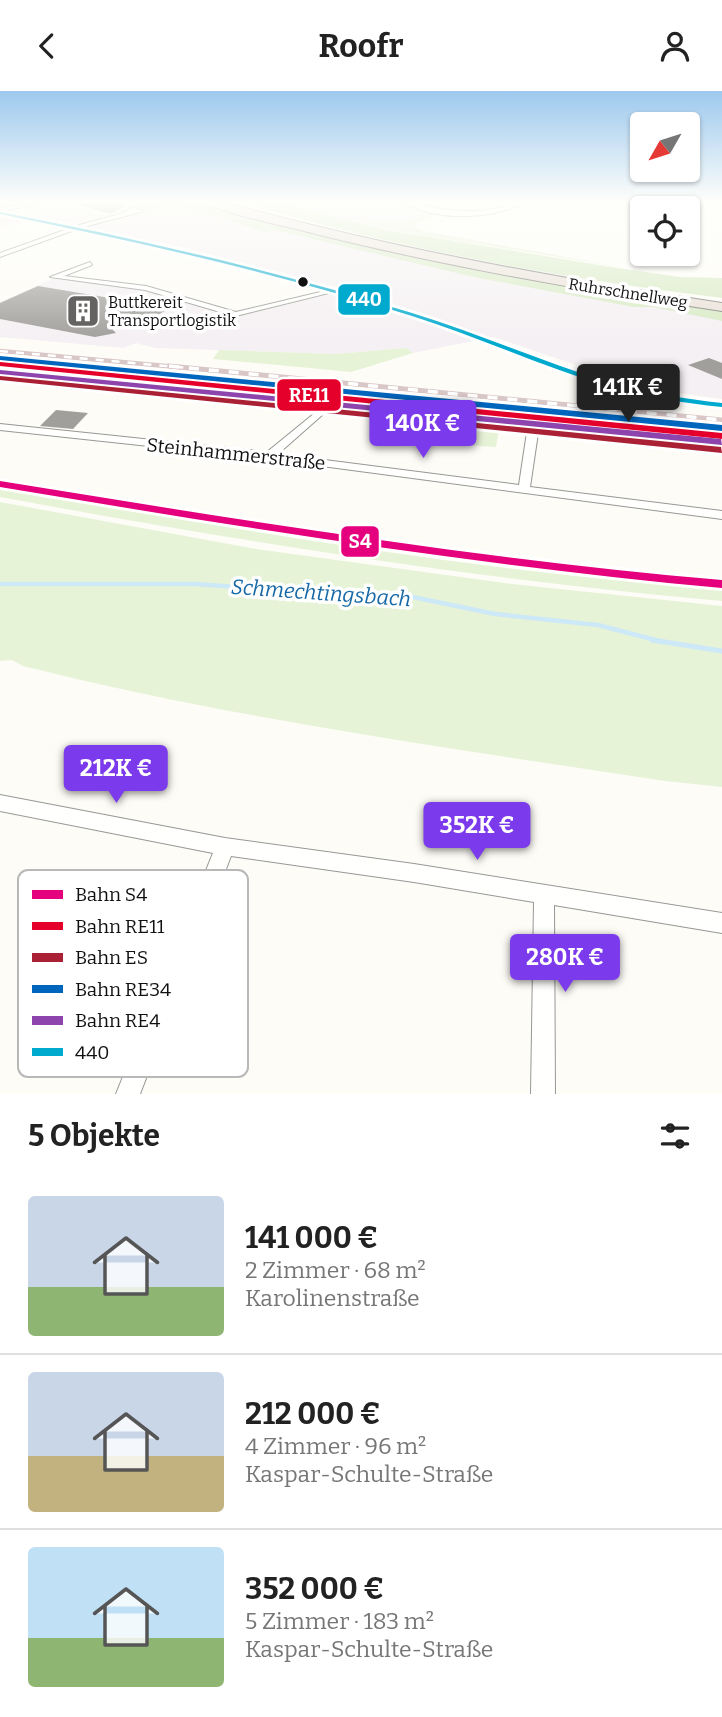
<!DOCTYPE html>
<html lang="de">
<head>
<meta charset="utf-8">
<style>
  body { margin:0; font-family:Bitter,serif; background:#f6f6f6; color:#222; height:100vh; display:flex; flex-direction:column; font-size:26px; white-space:nowrap }
  * { box-sizing:border-box; margin:0 }
  p { font-size:23px; color:#767676 }
  .icon { flex:none; width:38px; height:38px; fill:none; stroke:currentColor; stroke-width:2; stroke-linecap:round; stroke-linejoin:round }
  .map { position:relative; height:1003px; overflow:hidden }
  .side { display:flex; flex-direction:column; background:#fff; flex:1 }
  .side>* { flex:none }
  .needle { width:46px; rotate:231deg }
  .buttons { position:absolute; left:630px; top:21px; display:grid; gap:14px }
  .buttons a { display:grid; place-items:center; width:70px; height:70px; border-radius:7px; background:#fff; box-shadow:0 2px 5px #0004; font-size:35px }
  .price { position:absolute; translate:-50% -60px; padding:0 16px; border-radius:7px; background:#7c3aed; color:#fff; font-size:23px; line-height:46px; filter:drop-shadow(0 2px 4px #0008) }
  .price::after { content:''; position:absolute; left:50%; top:42px; width:21px; height:16px; margin-left:-10px; background:inherit; clip-path:polygon(0 0,100% 0,50% 100%) }
  .price.selected { background:#222; color:#fff }
  ul { padding:0; list-style:none }
  li { display:flex; align-items:center; gap:21px; height:175px; padding:0 28px }
  li+li { border-top:2px solid #e0e0e0 }
  li span { display:grid; place-items:center; flex:none; width:196px; height:140px; border-radius:7px; color:#555 }
  li>.icon { margin-inline-start:auto }
  span .icon { width:84px; height:84px; fill:#fffc; stroke-width:1 }
  li b { font-size:30px }
  h2 { display:flex; justify-content:space-between; align-items:center; height:84px; padding:0 28px; font-size:30px }
  header { display:flex; justify-content:space-between; align-items:center; height:91px; padding:0 28px; background:#fff; font-size:32px; font-weight:700 }
  .map>svg:first-child { display:block }
</style>
</head>
<body>
<header><svg class="icon" aria-label="back" viewBox="0 0 24 24"><path d="M15 5l-7 7 7 7"/></svg>Roofr<svg class="icon" aria-label="person" viewBox="0 0 24 24"><circle cx="12" cy="8" r="4"/><path d="M4 21q1-7 8-7t8 7"/></svg></header>
<div class="map">
<svg width="722" height="1003" viewBox="0 0 722 1003">
  <rect width="100%" height="100%" fill="#fdfcf7"/>
  <!-- industrial -->
  <path fill="#f5f0f3" d="M0,110H190L430,169L559,194L722,220V308L643,297L494,246L413,262L406,257L336,263L156,257L136,252L124,257L0,246V211L54,187L147,200L233,227L342,200L194,159L38,126L0,137Z
    M268,110H392L437,122L387,138Z"/>
  <!-- green -->
  <path fill="#e7f3d7" d="M407,115L439,123L416,133V137L424,140L626,177L385,138L387,137L364,132C383,127 403,134 422,125L419,121L401,116Z
    M406,257L413,262L351,281L213,268L219,259L336,263Z
    M472,335L499,338L496,356L464,354L473,341Z
    M0,398C239,438 480,482 722,498V510C480,489 239,450 0,406Z
    M0,411L256,458L512,493L722,515V696L665,690C450,657 234,628 23,575L12,569L0,570Z"/>
  <!-- forest -->
  <path fill="#d8eac5" d="M129,110H190L430,169L559,194L722,220V230L653,216H634L474,186L274,139L265,141L178,113L150,119L132,117L141,114Z
    M237,110H272L387,139L617,177L680,186L722,187V207C559,187 394,157 237,110Z"/>
  <g fill="none" stroke-linecap="round" stroke-linejoin="round">
    <!-- stream-far1 -->
    <path stroke="#cde8f7" stroke-width="4.5" d="M0,493H195L361,505L385,502L403,504L495,523L598,534L663,551"/>
    <!-- stream -->
    <path stroke="#cde8f7" stroke-width="5" d="M652,549L722,560"/>
  </g>
  <!-- building -->
  <path fill="#a19f9c" d="M80,110H133L111,123L79,114Z
    M38,195L170,217L154,226L137,223L111,237L116,242L95,246L0,228V212Z
    M709,267L722,272V288L688,274Z
    M56,319L88,322L73,338L40,335Z"/>
  <g fill="none" stroke-linecap="round" stroke-linejoin="round">
    <defs>
      <path id="minor" d="M33,110H46L0,121V117Z
        M520,110H529C494,128 442,131 407,113L410,111C447,122 484,125 520,110Z
        M133,117L144,120L80,137L0,166V162L76,135L120,123Z
        M90,171L92,174L64,185L146,195L236,221L333,198L337,200L212,231H209V227L227,223L145,199L50,186Z
        M327,312L673,351L722,352V358L673,357L538,342L530,396L722,420V428L269,368L0,339V333L267,361ZM329,318L527,341L519,394L278,363Z
        M0,704L225,747L414,773L722,822V842L554,814L555,1003H531L534,811L414,791L231,765L140,1003H116L213,762L0,720Z"/>
      <path id="tertiary" d="M0,120C141,147 280,180 417,222C485,243 549,273 618,292C652,301 687,306 722,310V318C683,313 645,307 607,296C541,277 478,248 412,227C277,184 139,151 0,124Z"/>
      <path id="motorway" d="M202,110H220C385,156 553,187 722,212V220C582,199 441,175 304,140C279,134 221,122 202,110Z"/>
    </defs>
    <!-- minor casing -->
    <use href="#minor" stroke="#979795" stroke-width="2"/>
    <!-- tertiary casing -->
    <use href="#tertiary" stroke="#979795" stroke-width="1"/>
    <!-- motorway casing -->
    <use href="#motorway" stroke="#858482" stroke-width="2"/>
    <!-- minor -->
    <use href="#minor" fill="#fffffe" fill-rule="evenodd"/>
    <!-- tertiary -->
    <use href="#tertiary" fill="#fffffe" fill-rule="evenodd"/>
    <!-- motorway -->
    <use href="#motorway" fill="#eae1d8" fill-rule="evenodd"/>
    <defs>
      <path id="rail-far1" d="M0,260L188,277"/>
      <path id="rail" d="M169,275L722,329"/>
    </defs>
    <!-- rail-far1 casing -->
    <use href="#rail-far1" stroke="#d9c6c7" stroke-width="4.5"/>
    <!-- rail casing -->
    <use href="#rail" stroke="#d9c6c7" stroke-width="5"/>
    <!-- rail-far1 -->
    <use href="#rail-far1" stroke="#fff" stroke-width="2.5" stroke-dasharray="8" stroke-linecap="butt"/>
    <!-- rail -->
    <use href="#rail" stroke="#fff" stroke-width="3.5" stroke-dasharray="10" stroke-linecap="butt"/>
    <defs>
      <path id="bus-1" d="M0,121C139,148 277,180 412,222C480,243 544,272 612,292C648,302 685,308 722,312V316C683,312 645,306 607,295C541,275 478,246 412,225C277,182 139,151 0,123Z"/>
    </defs>
    <!-- bus-1 casing -->
    <use href="#bus-1" stroke="#fff" stroke-width="6"/>
    <!-- bus-1 -->
    <use href="#bus-1" fill="#00a9ce" fill-rule="evenodd"/>
    <defs>
      <path id="rail-1" d="M0,390C240,429 480,468 722,489V497C480,475 240,436 0,396Z"/>
      <path id="rail-2" d="M0,271L722,342V348L0,275Z"/>
      <path id="rail-3" d="M0,285L721,356L722,362L0,289Z"/>
      <path id="rail-4" d="M0,265L722,334V340L0,269Z"/>
      <path id="rail-5" d="M0,279L721,348L722,354L0,283Z"/>
    </defs>
    <!-- rail-1 casing -->
    <use href="#rail-1" stroke="#fff" stroke-width="6"/>
    <!-- rail-2 casing -->
    <use href="#rail-2" stroke="#fff" stroke-width="6"/>
    <!-- rail-3 casing -->
    <use href="#rail-3" stroke="#fff" stroke-width="6"/>
    <!-- rail-4 casing -->
    <use href="#rail-4" stroke="#fff" stroke-width="6"/>
    <!-- rail-5 casing -->
    <use href="#rail-5" stroke="#fff" stroke-width="6"/>
    <!-- rail-1 -->
    <use href="#rail-1" fill="#e5007d" fill-rule="evenodd"/>
    <!-- rail-2 -->
    <use href="#rail-2" fill="#e4002b" fill-rule="evenodd"/>
    <!-- rail-3 -->
    <use href="#rail-3" fill="#aa2135" fill-rule="evenodd"/>
    <!-- rail-4 -->
    <use href="#rail-4" fill="#0065bd" fill-rule="evenodd"/>
    <!-- rail-5 -->
    <use href="#rail-5" fill="#8e44ad" fill-rule="evenodd"/>
  </g>
  <!-- sky -->
  <linearGradient id="sky" x2="0" y2="1"><stop stop-color="#9dc9ee"/><stop offset="0.44" stop-color="#fefefb"/><stop offset="1" stop-color="#fefefb" stop-opacity="0"/></linearGradient>
  <rect width="722" height="251" fill="url(#sky)"/>
  <!-- icons -->
  <defs>
    <symbol id="building-square" viewBox="-11 -11 22 22"><rect x="-9" y="-9" width="18" height="18" rx="4" fill="#646362" stroke="#fff"/><path d="M-4-6H4V6H1V3H-1V6H-4ZM-2.5-4.3h1.7v1.8h-1.7ZM.8-4.3h1.7v1.8H.8ZM-2.5-1h1.7V.8h-1.7ZM.8-1h1.7V.8H.8Z" fill="#fff"/></symbol>
  </defs>
  <g fill-rule="evenodd">
    <use href="#building-square" x="64" y="201" width="38" height="38"/>
  </g>
  <!-- markers -->
  <circle fill="#111" stroke="#fff" stroke-width="2.5" cx="303" cy="191" r="6"/>
  <g text-anchor="middle" dominant-baseline="central" stroke-width="7" stroke-linejoin="round" paint-order="stroke">
    <!-- far-street labels -->
    <g font-size="16" fill="#111" stroke="#fff">
      <text transform="translate(628 202) rotate(9)">Ruhrschnellweg</text>
    </g>
    <!-- far-poi labels -->
    <g font-size="16" fill="#111" stroke="#fff" text-anchor="start">
      <text x="108" y="211">Buttkereit<tspan x="108" dy="18">Transportlogistik</tspan></text>
    </g>
    <!-- street labels -->
    <g font-size="19" fill="#111" stroke="#fff">
      <text transform="translate(236 363) rotate(6)">Steinhammerstraße</text>
    </g>
    <!-- water labels -->
    <g font-size="21" font-style="italic" fill="#1768a6" stroke="#fff">
      <text transform="translate(321 502) rotate(4)">Schmechtingsbach</text>
    </g>
  </g>
  <!-- legend -->
  <rect x="18" y="779" width="230" height="207" rx="10" fill="#fff" stroke="#b8b8b8" stroke-width="2"/>
  <rect x="32" y="799" width="31" height="9" fill="#e5007d"/>
  <rect x="32" y="831" width="31" height="8" fill="#e4002b"/>
  <rect x="32" y="862" width="31" height="9" fill="#aa2135"/>
  <rect x="32" y="894" width="31" height="8" fill="#0065bd"/>
  <rect x="32" y="925" width="31" height="9" fill="#8e44ad"/>
  <rect x="32" y="957" width="31" height="8" fill="#00a9ce"/>
  <g font-size="19" fill="#111">
    <text x="75" y="810">Bahn S4</text>
    <text x="75" y="842">Bahn RE11</text>
    <text x="75" y="873">Bahn ES</text>
    <text x="75" y="905">Bahn RE34</text>
    <text x="75" y="936">Bahn RE4</text>
    <text x="75" y="968">440</text>
  </g>
  <g stroke="#fff" stroke-width="2.5">
    <rect x="337" y="192" width="54" height="33" rx="7" fill="#00a9ce"/>
    <rect x="276" y="287" width="66" height="34" rx="7" fill="#e4002b"/>
    <rect x="340" y="434" width="40" height="33" rx="7" fill="#e5007d"/>
  </g>
  <g font-size="19" text-anchor="middle" font-weight="bold" fill="#fff">
    <text x="364" y="215">440</text>
    <text x="309" y="311">RE11</text>
    <text x="360" y="457">S4</text>
  </g>
</svg>
<div class="buttons">
<a><svg class="needle" viewBox="-14 -14 28 28"><path d="M0-13l5 13h-10z" fill="#e53935"/><path d="M0 13l5-13h-10z" fill="#767676"/></svg></a>
<a><svg class="icon" aria-label="locate" viewBox="0 0 24 24"><circle cx="12" cy="12" r="6"/><path d="M12 2v4M12 18v4M2 12h4M18 12h4"/></svg></a>
</div>
<b class="price selected" style="left:628px;top:333px">141K €</b>
<b class="price" style="left:423px;top:369px">140K €</b>
<b class="price" style="left:116px;top:714px">212K €</b>
<b class="price" style="left:477px;top:771px">352K €</b>
<b class="price" style="left:565px;top:903px">280K €</b>
</div>
<section class="side">
<h2>5 Objekte<svg class="icon" aria-label="filters" viewBox="0 0 24 24"><path d="M4 7h16M4 17h16"/><circle cx="9" cy="7" r="2"/><circle cx="15" cy="17" r="2"/></svg></h2>
<ul>
<li><span style="background:linear-gradient(#c9d6e8 65%,#8fb573 0)"><svg class="icon" aria-label="home" viewBox="0 0 24 24"><path d="M3 11l9-7 9 7M6 9v11h12V9"/></svg></span><div><b>141 000 €</b><p>2 Zimmer · 68 m²</p><p>Karolinenstraße</p></div></li>
<li><span style="background:linear-gradient(#c9d6e8 60%,#c2b280 0)"><svg class="icon" aria-label="home" viewBox="0 0 24 24"><path d="M3 11l9-7 9 7M6 9v11h12V9"/></svg></span><div><b>212 000 €</b><p>4 Zimmer · 96 m²</p><p>Kaspar-Schulte-Straße</p></div></li>
<li><span style="background:linear-gradient(#bfe0f5 65%,#8fb573 0)"><svg class="icon" aria-label="home" viewBox="0 0 24 24"><path d="M3 11l9-7 9 7M6 9v11h12V9"/></svg></span><div><b>352 000 €</b><p>5 Zimmer · 183 m²</p><p>Kaspar-Schulte-Straße</p></div></li>
</ul>
</section>
</body>
</html>
